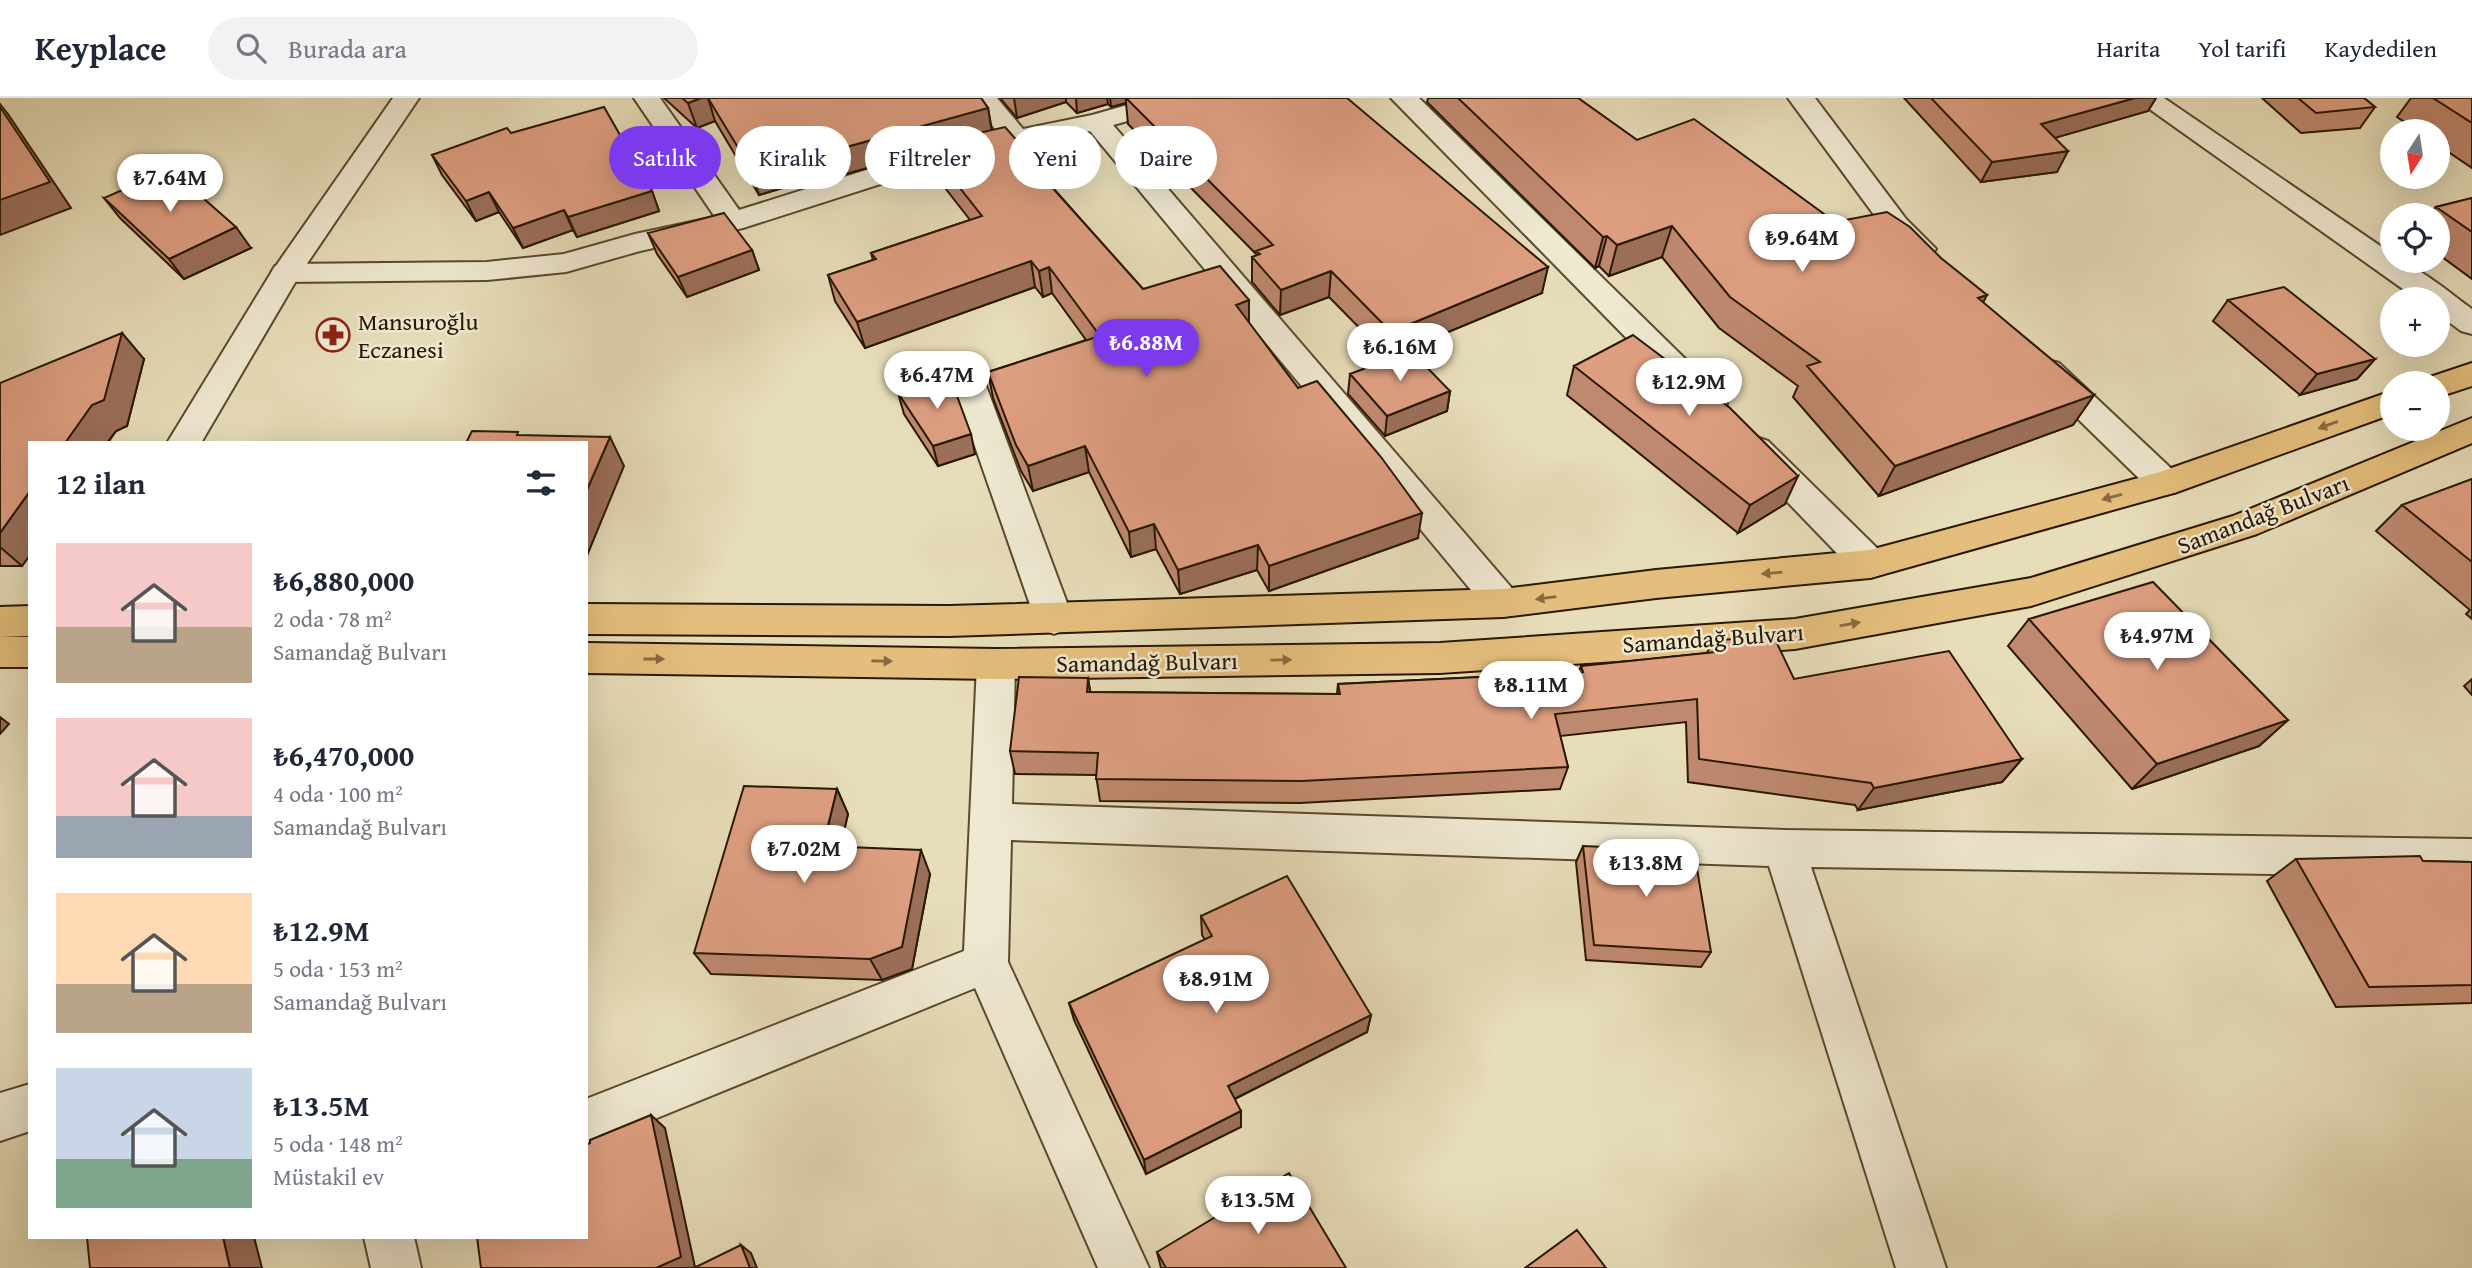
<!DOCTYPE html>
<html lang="tr">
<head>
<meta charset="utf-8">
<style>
  body { margin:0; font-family:"Gentium Book Plus",serif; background:#f2f2f3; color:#1f2937; height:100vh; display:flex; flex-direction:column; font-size:26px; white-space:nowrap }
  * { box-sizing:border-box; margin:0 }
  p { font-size:23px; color:#747a83 }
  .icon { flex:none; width:38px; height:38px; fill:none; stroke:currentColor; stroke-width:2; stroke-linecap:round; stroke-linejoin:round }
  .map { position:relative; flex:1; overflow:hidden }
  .drawer { position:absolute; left:28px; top:343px; width:560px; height:798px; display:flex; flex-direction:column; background:#fff; border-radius:0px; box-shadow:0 7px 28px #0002 }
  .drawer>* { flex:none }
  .guide { position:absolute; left:609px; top:28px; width:665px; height:63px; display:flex; gap:14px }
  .needle { width:46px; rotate:192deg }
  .tools { position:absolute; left:2380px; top:21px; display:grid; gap:14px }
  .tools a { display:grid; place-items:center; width:70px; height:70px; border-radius:50%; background:#fff; box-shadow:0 7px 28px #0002; font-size:35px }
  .price { position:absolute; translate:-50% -60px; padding:0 16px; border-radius:24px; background:#fff; color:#222; font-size:23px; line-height:46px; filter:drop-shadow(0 2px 4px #0008) }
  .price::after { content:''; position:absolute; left:50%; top:42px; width:21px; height:16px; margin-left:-10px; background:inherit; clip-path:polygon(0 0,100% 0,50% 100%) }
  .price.on { background:#7c3aed; color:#fff }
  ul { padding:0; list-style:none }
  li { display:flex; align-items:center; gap:21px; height:175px; padding:0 28px }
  li span { display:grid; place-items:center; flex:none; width:196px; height:140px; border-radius:0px; color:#555 }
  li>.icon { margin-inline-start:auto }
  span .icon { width:84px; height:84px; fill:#fffc; stroke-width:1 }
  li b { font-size:30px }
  h2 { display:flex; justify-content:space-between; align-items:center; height:84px; padding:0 28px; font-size:30px }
  .pill { padding:0 24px; border-radius:32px; background:#fff; box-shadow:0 7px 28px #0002; font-size:24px; line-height:63px }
  .pill.on { background:#7c3aed; color:#fff }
  header { display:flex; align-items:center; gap:42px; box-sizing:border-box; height:98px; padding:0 35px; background:#fff; border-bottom:2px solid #e0e1e3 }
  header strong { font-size:33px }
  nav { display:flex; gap:38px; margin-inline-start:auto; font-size:24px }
  .search { width:490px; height:63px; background:#f2f2f3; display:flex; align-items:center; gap:18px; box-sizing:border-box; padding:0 24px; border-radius:38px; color:#747a83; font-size:26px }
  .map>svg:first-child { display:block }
</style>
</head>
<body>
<header>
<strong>Keyplace</strong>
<div class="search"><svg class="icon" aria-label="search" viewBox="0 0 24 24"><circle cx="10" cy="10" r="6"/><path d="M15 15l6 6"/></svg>Burada ara</div>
<nav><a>Harita</a><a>Yol tarifi</a><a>Kaydedilen</a></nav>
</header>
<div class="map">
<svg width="2472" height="1170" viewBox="0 0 2472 1170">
  <rect width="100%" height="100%" fill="#e7ddb9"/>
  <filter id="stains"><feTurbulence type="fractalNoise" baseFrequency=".00286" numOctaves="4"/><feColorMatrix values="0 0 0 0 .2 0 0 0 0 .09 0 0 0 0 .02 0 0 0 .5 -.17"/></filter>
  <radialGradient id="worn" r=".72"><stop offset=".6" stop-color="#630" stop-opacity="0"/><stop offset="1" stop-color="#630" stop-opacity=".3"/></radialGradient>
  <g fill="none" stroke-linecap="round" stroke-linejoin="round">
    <defs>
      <path id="minor" d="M634,0H660L739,112L898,62L999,36L970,0H997L1023,31L1092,17L1152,0H1194L1190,6L1113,27L1516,495L1521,505L1516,515L1503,519L1490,515L1090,33L918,74L743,130L640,153L566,174L487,182L286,184L275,182L271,175L275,168L286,166L487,164L564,156L635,136L715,119Z
        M1391,0H1419L1723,298L1727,306L1723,314L1711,317L1699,314Z
        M1788,0H1815L1906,121L1936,151L1931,157L1921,160L1911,157L1886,133Z
        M2134,0H2164L2392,156V163C2414,163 2453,198 2472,211V236L2461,233L2438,216V201H2417Z
        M2048,262L2059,265L2177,376L2182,385L2177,394L2165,397L2153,394L2037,281L2032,273L2037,265Z
        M969,274L980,277L985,285L1073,521L1067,531L1054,536L1041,531L1035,521L953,285L958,277Z
        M1756,339L1768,343L1883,456L1888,466L1883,476L1870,480L1857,476L1744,359L1739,351L1744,343Z
        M996,551L1009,555L1015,566L1012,706L1784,732L2472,741V779L1811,769L1946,1170H1896L1769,768L1011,742L1008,864L1149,1170H1098L975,890L586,1049V1001L964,853L977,566L983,555Z
        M30,986V1033L0,1043V995Z
        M364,1139H414L421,1170H371Z"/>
      <path id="tertiary" d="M393,0H419L300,176L201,345H167L271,175Z"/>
      <path id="trunk" d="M2472,265V288L2438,299V285H2424L2427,280Z
        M2392,293V316L2177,394L1870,480L1656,500L1503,519L949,538L586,536V506L949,508L1503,491L1656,472L1870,452L2157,375Z
        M2472,320V345L2257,436L2031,508L1795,551L1440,575L996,581L586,575V545L996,551L1440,545L1795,521L2031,480L2233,418Z
        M30,508V538L0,539V509Z
        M0,539H30V569H0Z"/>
    </defs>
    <!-- minor casing -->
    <use href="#minor" stroke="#59492e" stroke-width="4"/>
    <!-- tertiary casing -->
    <use href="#tertiary" stroke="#59492e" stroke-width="4"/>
    <!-- trunk casing -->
    <use href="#trunk" stroke="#2a1800" stroke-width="4"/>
    <!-- minor -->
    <use href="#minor" fill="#efe9d2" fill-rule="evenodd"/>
    <!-- tertiary -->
    <use href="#tertiary" fill="#efe9d2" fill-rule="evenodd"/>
    <!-- trunk -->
    <use href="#trunk" fill="#e4be7c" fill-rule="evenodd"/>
  </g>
  <!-- wall -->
  <path fill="#bf896f" stroke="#2a1800" stroke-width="2" d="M664,0H981L988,10L992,32L1036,64L1037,72L1143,191L1249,202V225L1298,290L1418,440L1269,493L1257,472L1180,496L1156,451L1131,459L1089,374L1033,393L1021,373L993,300L988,274L1086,242L1052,195L1043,199L1035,189L865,250L835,203L828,177L873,162L871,155L970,122L932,73L928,53L835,79L832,75L759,97L715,23L697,30Z
    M1000,0H1347L1542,195L1388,259L1329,199L1280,217L1252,184V159L1256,158V156L1128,26L1126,5L1111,9L1108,6L1077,15L1066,4L1017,20Z
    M1428,0H1578L1637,42L1835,124L1983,205L2094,297L2073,327L1879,398L1793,299L1798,288L1719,230L1662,159L1609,178L1599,168L1595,170L1427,4Z
    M1904,0H2156L2148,13L2054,40L2057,74L1981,84Z
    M2262,0H2364L2375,9L2360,30L2301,35Z
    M2411,0H2472V70L2438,47V33H2418L2397,19Z
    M511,35L652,93L659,113L577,139L573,132L523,150L499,114L476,123L442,77L432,57Z
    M104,100L251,150L184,181L120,120Z
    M2472,100V181L2438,156V117H2430L2436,109Z
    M648,135L752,152L759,172L687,199L657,156Z
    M2228,202L2375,261L2357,281L2300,297L2213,223Z
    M144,261L127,328L116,333L22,468H0V285Z
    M1574,268L1785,406L1738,435L1567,297Z
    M1350,276L1450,293L1447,313L1385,338L1348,296Z
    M898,295L975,356L938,368L904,316Z
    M2472,381V521L2466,516L2470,512L2376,433L2402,407Z
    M2029,521L2288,622L2259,648L2132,691L2008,548Z
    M1712,543L1794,581L2022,661L2002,684L1858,712L1855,707L1688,684L1686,624L1560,638L1568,669L1560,691L1300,705L1100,703L1096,677L1015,676L1010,653L1088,580L1090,594L1337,596L1338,586L1579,574L1581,568L1707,555Z
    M2472,581V597L2464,588Z
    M837,691L848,716L840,749L930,776L912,871L882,882L711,876L694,855Z
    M1583,748L1711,854L1701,869L1586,862L1576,764Z
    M2296,761L2472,764V905L2336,909L2267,783Z
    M1201,818L1371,917L1367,934L1235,1001L1241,1029L1146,1076L1074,922L1069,905L1205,842L1202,837Z
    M1157,1154L1346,1170H1161Z"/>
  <!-- shaded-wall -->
  <path fill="#9b6f5a" stroke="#2a1800" stroke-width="2" d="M701,0H708L715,23L697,30L688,5Z
    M1014,0H1066V4L1017,20Z
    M1076,0H1107L1108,6L1077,15Z
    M1110,0H1142H1126V5L1111,9Z
    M2135,0H2156L2148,13L2030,47L2041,26Z
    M0,6L8,16L71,110L0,137Z
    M988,10L992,35L926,47L928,53L835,79L828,54Z
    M825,49L832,75L759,97L751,71Z
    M2068,53L2057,74L1981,84L1992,64Z
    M652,93L659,113L577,139L568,119Z
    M489,94L499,114L476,123L466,103Z
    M564,112L573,132L523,150L513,130Z
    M1672,128L1662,159L1609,178L1617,147Z
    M236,129L251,150L184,181L169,161Z
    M1607,138L1599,168L1595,170L1603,139Z
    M752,152L759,172L687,199L678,179Z
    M1031,163L1035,189L865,250L857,224Z
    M1049,169L1052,195L1043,199L1039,173Z
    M1548,169L1542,195L1388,259L1391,234Z
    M1331,173L1329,199L1280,217L1281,192Z
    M1987,197L1971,228L1978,200Z
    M1249,202V229L1236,207Z
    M122,235L144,261L127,328L116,333L107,345H65Z
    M2375,261L2357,281L2300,297L2317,276Z
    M1450,293L1447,313L1385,338L1387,318Z
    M2094,297L2073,327L1879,398L1895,368Z
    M971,336L975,356L938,368L933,348Z
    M610,339L624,368L586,460V394Z
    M1085,348L1089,374L1033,393L1028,368Z
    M1798,378L1785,406L1738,435L1750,407Z
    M30,393V457L22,468L0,449V435Z
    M1422,415L1418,440L1269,493V468Z
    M1154,426L1156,451L1131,459L1129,434Z
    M1258,447L1257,472L1180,496L1178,472Z
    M1088,580L1092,604L1087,594Z
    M0,619L9,626L0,636Z
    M2288,622L2259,648L2132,691L2157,666Z
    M2022,661L2002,684L1858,712L1874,690Z
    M837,691L848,716L835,772L823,748Z
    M921,752L930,776L912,871L882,882L870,861Z
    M1371,917L1367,934L1228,1004V988Z
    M1241,1013V1029L1146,1076L1144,1062Z
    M651,1017L665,1030L695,1169L693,1170H656Z
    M223,1139H254L262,1170H230Z
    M741,1147L751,1155L757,1170H750Z"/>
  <!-- building -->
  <path fill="#de9f81" stroke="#2a1800" stroke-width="2" d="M682,0H701L688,5Z
    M708,0H981L988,10L828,54L825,49L751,71Z
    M1126,0H1347L1548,169L1391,234L1331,173L1281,192L1252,159L1260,156L1256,153L1273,147Z
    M1458,0H1578L1637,42L1694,21L1835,124L1887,114L1910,129L1941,160L1987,197L1978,200L2094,297L1895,368L1807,268L1820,264L1730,199L1672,128L1617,147L1607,138L1603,139Z
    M1931,0H2135L2041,26L2068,53L1992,64Z
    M2298,0H2364L2375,9L2316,15Z
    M2433,0H2472V25Z
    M0,9L50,84L0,102Z
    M604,9L652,93L568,119L564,112L513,130L489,94L466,103L432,57L507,30L511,35Z
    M1005,29L1036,64L1031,66L1143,191L1220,168L1249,202L1236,207L1298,290L1317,283L1381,359L1422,415L1269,468L1258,447L1178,472L1154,426L1129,434L1085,348L1028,368L1016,347L988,274L1100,238L1049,169L1039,173L1031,163L857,224L828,177L876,161L871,155L982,118L926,47Z
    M170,71L236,129L169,161L104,100Z
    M2472,100V134L2436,109Z
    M724,115L752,152L678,179L648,135Z
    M2284,189L2375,261L2317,276L2228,202Z
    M122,235L104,302L92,307L65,345H30V393L0,435V285Z
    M1633,237L1730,310L1798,378L1750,407L1574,268Z
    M1411,253L1450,293L1387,318L1350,276Z
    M950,279L971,336L933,348L898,295Z
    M472,333L518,334L517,337L610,339L586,394V345H466Z
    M2472,381V464L2402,407Z
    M2153,484L2288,622L2157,666L2029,521Z
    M1773,537L1794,581L1949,553L2022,661L1874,690L1871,685L1699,661L1697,601L1555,616L1568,669L1302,683L1096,681L1098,655L1010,653L1019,579L1088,580L1087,594L1340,596L1338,586L1583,574L1581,568L1717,554L1712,543Z
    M744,688L837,691L823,748L921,752L902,849L870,861L694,855Z
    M1583,748L1694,753L1711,854L1594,847Z
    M2420,758L2423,763L2472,764V887L2369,889L2296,761Z
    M1287,778L1371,917L1228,988L1241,1013L1144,1062L1069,905L1212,838L1201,818Z
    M651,1017L681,1159L656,1170H481L477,1139H586V1047L590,1045V1042Z
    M1289,1075L1346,1170H1166L1157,1154Z
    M1577,1132L1606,1170H1525Z
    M87,1139H223L230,1170H90Z
    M741,1147L750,1170H694Z"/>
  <!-- one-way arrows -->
  <defs><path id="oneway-solid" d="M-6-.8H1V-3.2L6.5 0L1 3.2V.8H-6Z" transform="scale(1.75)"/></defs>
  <g fill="#876b3e">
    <use href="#oneway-solid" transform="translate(2328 327) rotate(160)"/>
    <use href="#oneway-solid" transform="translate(2112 399) rotate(165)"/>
    <use href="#oneway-solid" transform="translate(1772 475) rotate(175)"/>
    <use href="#oneway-solid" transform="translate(1546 500) rotate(173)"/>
    <use href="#oneway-solid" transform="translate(1850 526) rotate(-10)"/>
    <use href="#oneway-solid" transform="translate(654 561)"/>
    <use href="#oneway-solid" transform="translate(1281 562) rotate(-1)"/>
    <use href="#oneway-solid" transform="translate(882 563) rotate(1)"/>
  </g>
  <!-- icons -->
  <defs>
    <symbol id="pharmacy-ring" viewBox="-11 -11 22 22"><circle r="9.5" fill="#efe9d2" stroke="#8f2418" stroke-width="1.5"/><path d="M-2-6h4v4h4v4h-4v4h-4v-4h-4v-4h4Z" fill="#8f2418"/></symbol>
  </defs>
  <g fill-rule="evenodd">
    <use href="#pharmacy-ring" x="314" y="218" width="38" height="38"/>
  </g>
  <g text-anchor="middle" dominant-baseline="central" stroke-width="5" stroke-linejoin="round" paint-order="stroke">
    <!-- poi labels -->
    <g font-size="24" fill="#2a1800" stroke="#efe9d2" text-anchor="start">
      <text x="358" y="223">Mansuroğlu<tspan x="358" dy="28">Eczanesi</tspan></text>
    </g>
    <!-- street labels -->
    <g font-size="24" fill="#2a1800" stroke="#efe9d2">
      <text transform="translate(2263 416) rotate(-21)">Samandağ Bulvarı</text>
      <text transform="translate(1713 540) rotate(-4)">Samandağ Bulvarı</text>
      <text transform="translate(1147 564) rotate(-1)">Samandağ Bulvarı</text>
    </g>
  </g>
  <rect width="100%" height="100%" filter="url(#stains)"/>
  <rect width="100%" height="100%" fill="url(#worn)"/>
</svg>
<div class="tools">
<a><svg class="needle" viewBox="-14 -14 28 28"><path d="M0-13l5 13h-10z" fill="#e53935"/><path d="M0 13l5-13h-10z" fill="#747a83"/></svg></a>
<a><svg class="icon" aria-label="locate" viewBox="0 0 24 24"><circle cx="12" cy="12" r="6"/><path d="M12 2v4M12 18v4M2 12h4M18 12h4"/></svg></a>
<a>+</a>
<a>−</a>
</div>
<b class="price" style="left:170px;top:116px">₺7.64M</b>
<b class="price" style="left:1802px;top:176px">₺9.64M</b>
<b class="price on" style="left:1146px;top:281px">₺6.88M</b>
<b class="price" style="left:1400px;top:285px">₺6.16M</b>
<b class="price" style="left:937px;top:313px">₺6.47M</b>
<b class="price" style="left:1689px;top:320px">₺12.9M</b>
<b class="price" style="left:2157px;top:574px">₺4.97M</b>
<b class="price" style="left:1531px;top:623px">₺8.11M</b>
<b class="price" style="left:804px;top:787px">₺7.02M</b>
<b class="price" style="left:1646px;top:801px">₺13.8M</b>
<b class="price" style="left:1216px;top:917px">₺8.91M</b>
<b class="price" style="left:1258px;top:1138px">₺13.5M</b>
<div class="guide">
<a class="pill on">Satılık</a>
<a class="pill">Kiralık</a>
<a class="pill">Filtreler</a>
<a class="pill">Yeni</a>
<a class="pill">Daire</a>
</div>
<section class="drawer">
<h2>12 ilan<svg class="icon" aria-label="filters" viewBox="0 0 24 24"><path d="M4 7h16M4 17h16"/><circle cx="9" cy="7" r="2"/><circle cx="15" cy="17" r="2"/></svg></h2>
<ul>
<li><span style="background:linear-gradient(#f6c9c9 60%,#b9a48a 0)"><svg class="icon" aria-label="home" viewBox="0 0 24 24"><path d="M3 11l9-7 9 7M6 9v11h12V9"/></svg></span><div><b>₺6,880,000</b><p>2 oda · 78 m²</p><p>Samandağ Bulvarı</p></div></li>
<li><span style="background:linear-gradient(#f6c9c9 70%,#9aa5b1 0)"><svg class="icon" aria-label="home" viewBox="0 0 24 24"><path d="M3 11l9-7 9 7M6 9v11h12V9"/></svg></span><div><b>₺6,470,000</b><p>4 oda · 100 m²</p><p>Samandağ Bulvarı</p></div></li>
<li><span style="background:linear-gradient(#ffd9b3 65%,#b9a48a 0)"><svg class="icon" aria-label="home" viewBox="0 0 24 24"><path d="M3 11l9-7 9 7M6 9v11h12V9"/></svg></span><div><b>₺12.9M</b><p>5 oda · 153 m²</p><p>Samandağ Bulvarı</p></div></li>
<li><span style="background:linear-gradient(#c9d6e8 65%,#7fa58c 0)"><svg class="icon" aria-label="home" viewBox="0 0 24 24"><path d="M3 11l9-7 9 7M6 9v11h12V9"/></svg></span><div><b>₺13.5M</b><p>5 oda · 148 m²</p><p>Müstakil ev</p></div></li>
</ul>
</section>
</div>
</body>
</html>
